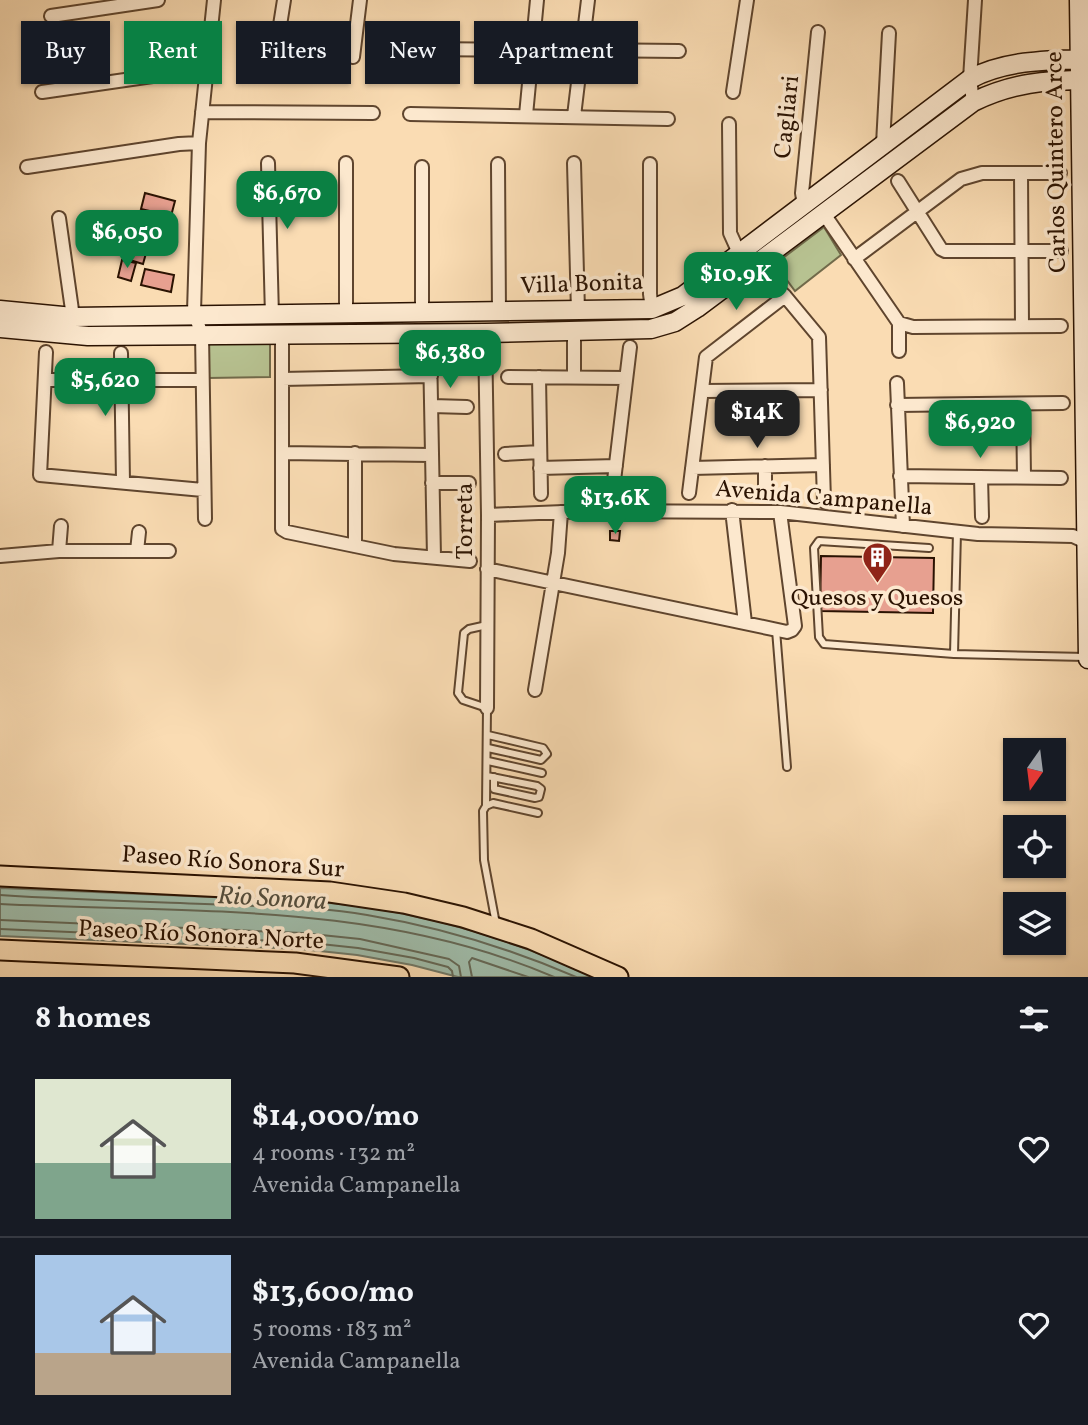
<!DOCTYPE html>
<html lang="en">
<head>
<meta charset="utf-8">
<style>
  body { margin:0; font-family:Vollkorn,serif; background:#242831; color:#f1f3f6; height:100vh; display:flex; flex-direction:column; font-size:26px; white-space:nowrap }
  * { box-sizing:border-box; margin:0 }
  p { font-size:23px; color:#9ea1a6 }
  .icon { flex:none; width:38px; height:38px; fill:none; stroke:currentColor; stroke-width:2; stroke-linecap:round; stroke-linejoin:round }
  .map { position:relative; height:977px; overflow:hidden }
  .panel { display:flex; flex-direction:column; background:#171b24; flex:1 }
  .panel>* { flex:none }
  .banner { position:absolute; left:21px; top:21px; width:700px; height:63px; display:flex; gap:14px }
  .needle { width:46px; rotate:194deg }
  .fabs { position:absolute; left:1003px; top:738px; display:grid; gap:14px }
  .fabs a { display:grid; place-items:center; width:63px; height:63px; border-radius:0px; background:#171b24; box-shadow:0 2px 5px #0004; font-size:35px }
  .price { position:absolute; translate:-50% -60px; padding:0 16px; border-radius:14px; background:#0b8043; color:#fff; font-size:23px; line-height:46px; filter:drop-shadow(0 2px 4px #0008) }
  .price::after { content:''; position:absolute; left:50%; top:42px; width:21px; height:16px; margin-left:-10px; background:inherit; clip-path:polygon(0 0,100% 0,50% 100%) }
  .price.active { background:#222; color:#fff }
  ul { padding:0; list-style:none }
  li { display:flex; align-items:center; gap:21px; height:175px; padding:0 35px }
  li+li { border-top:2px solid #363941 }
  li span { display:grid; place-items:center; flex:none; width:196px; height:140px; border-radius:0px; color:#555 }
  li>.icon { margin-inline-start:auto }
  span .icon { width:84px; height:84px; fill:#fffc; stroke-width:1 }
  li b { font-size:30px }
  h2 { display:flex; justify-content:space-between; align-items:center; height:84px; padding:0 35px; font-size:30px }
  .tag { padding:0 24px; border-radius:0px; background:#171b24; box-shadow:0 2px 5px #0004; font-size:24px; line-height:63px }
  .tag.active { background:#0b8043; color:#fff }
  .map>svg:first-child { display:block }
</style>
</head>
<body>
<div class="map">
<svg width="1088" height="977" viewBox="0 0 1088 977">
  <rect width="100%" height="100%" fill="#fadcb3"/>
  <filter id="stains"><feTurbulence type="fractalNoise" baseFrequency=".00286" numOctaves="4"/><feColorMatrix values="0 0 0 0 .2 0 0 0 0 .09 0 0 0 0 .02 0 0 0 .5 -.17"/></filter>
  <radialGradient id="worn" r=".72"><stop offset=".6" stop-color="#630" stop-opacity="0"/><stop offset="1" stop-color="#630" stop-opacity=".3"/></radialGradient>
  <!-- green -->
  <path fill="#b7c291" stroke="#716a4a" stroke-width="2" d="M824,227L841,255L795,291L775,264Z
    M270,340V377L208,378L207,341Z"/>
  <!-- water -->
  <path fill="#9fbcaa" stroke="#717867" stroke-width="2" d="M0,888C71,891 141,894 212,897C263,899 315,900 366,907C445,919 521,943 593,977H458L412,965L357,955L301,949L0,936Z"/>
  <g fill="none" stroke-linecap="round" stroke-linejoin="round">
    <!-- shore -->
    <path stroke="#656856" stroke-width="2" d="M0,895C76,900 153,902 229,905C275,907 322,907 367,915C440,927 509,948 576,977
      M0,904C187,913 378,901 554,977
      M0,920L302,933L360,939L449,959L459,966L461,977
      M0,929L302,942L358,948L414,958L448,967L452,971L453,977
      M472,977L469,962L472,958L528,977"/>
  </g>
  <!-- building -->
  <path fill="#e7a090" stroke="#2b1302" stroke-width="2" d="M145,193L175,201L171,216L141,209Z
    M110,215L158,227L155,241L106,229Z
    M127,241L148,246L143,264L123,258Z
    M122,260L136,263L131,281L118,277Z
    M145,269L174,275L171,292L141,285Z
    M610,531H620L619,541L610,540Z
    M821,556L934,558L933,613L820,611Z"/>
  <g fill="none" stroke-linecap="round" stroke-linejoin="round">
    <defs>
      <path id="lane" d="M929,548L819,541L814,548L819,637L824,644L954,654L1086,657
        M776,630L787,767
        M954,654L957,532
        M488,748L541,760L547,754L543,748L488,735
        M488,761L542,773
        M487,776L537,786L541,789L539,797L535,798L494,789V777
        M486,806L487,708L463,700L458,693L464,633L469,629L487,625
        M496,924L484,860L483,811L486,806L493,803L538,813"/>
      <path id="street" d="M51,16L158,0
        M418,49L532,50
        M582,50L679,51
        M353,57L360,0
        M274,63L284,0
        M42,92L208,68
        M733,92L747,0
        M973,102L970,79L975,0
        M202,112L373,113
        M410,114L668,119
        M526,115L537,0
        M574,116L588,0
        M729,124L730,233L739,253L785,296L819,337L824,501
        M883,144L889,33
        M268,163L272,316
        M574,163L578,311
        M498,164L499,313
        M650,164V294L652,309
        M27,167L179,144L199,143
        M1021,173L1022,326
        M898,181L941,249L945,251H1061
        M804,205L802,193L818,32
        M824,214L899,323V351
        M59,218L73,317
        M854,259L961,179L982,173H1060
        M422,314V167
        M346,315V163
        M899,323L913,327L1061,326
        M485,333L488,515L487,708
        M282,335V529L287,532L394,554L470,561
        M430,350L434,557
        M46,352L40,475L203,490
        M121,353L123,482
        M508,377L626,378
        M539,377L541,494
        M574,377V332
        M282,379L431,376
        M45,380H202
        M897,383L903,526
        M702,391L821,390
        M1023,404L1024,477
        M897,405L1063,403
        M432,406L467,407
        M282,453L431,455
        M505,454L540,452
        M765,466V495
        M540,468L616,466
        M692,468L823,465
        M900,476L1061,478
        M981,477L982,517
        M432,483H469
        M613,489L630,347
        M689,493L706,357L785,296
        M732,510L745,623
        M488,515L588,511L780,512L978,534L1073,536L1088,543
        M205,519L202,335L194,312L199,143L214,0
        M355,546V453
        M59,551L61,526
        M137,551L139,532
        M0,556L59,551H169
        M487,569L787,632L792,630L795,626L780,512
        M535,690L558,553L561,512"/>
      <path id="secondary" d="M1079,0L1088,659
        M0,310L73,317L652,309L683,296L970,79C1005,60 1049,60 1088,59
        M0,328L88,336L485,333L651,329L675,322L697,308L973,102C1012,83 1045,80 1088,80"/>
      <path id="primary" d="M0,876L330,892L404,903L463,917L531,939L618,977
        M0,950L295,963L399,977"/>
    </defs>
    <!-- lane casing -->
    <use href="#lane" stroke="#5f452e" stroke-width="10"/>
    <!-- street casing -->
    <use href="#street" stroke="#5f452e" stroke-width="16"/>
    <!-- secondary casing -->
    <use href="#secondary" stroke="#2b1302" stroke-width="21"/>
    <!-- primary casing -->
    <use href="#primary" stroke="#2b1302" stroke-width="23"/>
    <!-- lane -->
    <use href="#lane" stroke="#fce8ce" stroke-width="6"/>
    <!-- street -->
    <use href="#street" stroke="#fce8ce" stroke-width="12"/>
    <!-- secondary -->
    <use href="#secondary" stroke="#fce8ce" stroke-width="18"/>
    <!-- primary -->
    <use href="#primary" stroke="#fadcb3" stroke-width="19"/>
  </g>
  <!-- icons -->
  <defs>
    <symbol id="building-pin" viewBox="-11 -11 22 30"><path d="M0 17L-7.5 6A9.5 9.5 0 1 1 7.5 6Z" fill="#8f2418" stroke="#fce8ce"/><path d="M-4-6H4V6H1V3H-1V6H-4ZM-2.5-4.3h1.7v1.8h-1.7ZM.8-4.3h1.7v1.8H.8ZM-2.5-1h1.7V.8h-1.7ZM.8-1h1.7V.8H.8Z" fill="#fff"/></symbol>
  </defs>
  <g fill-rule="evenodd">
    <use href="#building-pin" x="860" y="540" width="35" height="47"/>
  </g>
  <g text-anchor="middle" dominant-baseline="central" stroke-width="7" stroke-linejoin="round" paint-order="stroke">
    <!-- street labels -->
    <g font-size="24" fill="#2b1302" stroke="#fce8ce">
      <text transform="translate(788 117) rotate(-84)">Cagliari</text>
      <text transform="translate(1057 162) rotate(-91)">Carlos Quintero Arce</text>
      <text transform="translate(582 285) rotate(-2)">Villa Bonita</text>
      <text transform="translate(824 499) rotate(5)">Avenida Campanella</text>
      <text transform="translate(466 521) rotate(-90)">Torreta</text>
      <text transform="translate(233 863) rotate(4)">Paseo Río Sonora Sur</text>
      <text transform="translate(201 936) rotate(3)">Paseo Río Sonora Norte</text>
    </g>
    <!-- poi labels -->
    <g font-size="24" fill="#2b1302" stroke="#fce8ce">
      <text x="877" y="599">Quesos y Quesos</text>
    </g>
    <!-- water labels -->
    <g font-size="26" font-style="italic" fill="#544e3d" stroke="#fce8ce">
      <text transform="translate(272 899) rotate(3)">Rio Sonora</text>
    </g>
  </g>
  <rect width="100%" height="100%" filter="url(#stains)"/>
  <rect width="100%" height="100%" fill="url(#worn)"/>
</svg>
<div class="fabs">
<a><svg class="needle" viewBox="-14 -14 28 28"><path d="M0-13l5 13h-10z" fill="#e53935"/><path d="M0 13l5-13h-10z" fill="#9ea1a6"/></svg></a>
<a><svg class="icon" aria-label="locate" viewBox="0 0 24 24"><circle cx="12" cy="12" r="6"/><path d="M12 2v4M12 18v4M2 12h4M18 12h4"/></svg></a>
<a><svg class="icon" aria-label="layers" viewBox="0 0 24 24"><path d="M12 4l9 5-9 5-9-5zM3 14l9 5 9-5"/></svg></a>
</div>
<b class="price" style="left:287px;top:231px">$6,670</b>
<b class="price" style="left:127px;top:270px">$6,050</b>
<b class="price" style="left:736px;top:312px">$10.9K</b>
<b class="price" style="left:450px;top:390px">$6,380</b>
<b class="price" style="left:105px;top:418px">$5,620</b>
<b class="price active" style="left:757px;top:450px">$14K</b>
<b class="price" style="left:980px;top:460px">$6,920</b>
<b class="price" style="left:615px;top:536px">$13.6K</b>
<div class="banner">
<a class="tag">Buy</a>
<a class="tag active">Rent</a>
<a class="tag">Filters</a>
<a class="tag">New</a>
<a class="tag">Apartment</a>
</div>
</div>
<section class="panel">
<h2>8 homes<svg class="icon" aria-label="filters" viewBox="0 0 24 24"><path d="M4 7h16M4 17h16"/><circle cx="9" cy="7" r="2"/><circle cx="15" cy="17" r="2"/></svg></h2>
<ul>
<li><span style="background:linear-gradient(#dfe7d0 60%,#7fa58c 0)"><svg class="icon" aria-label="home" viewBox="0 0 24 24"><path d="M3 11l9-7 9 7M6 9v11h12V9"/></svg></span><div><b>$14,000/mo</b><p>4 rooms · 132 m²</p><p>Avenida Campanella</p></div><svg class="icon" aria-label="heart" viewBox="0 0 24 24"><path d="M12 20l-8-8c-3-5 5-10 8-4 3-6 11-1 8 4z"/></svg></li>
<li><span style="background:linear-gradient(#a9c7e8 70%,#b9a48a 0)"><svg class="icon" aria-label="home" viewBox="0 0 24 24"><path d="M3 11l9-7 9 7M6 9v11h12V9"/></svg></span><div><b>$13,600/mo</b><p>5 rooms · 183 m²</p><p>Avenida Campanella</p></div><svg class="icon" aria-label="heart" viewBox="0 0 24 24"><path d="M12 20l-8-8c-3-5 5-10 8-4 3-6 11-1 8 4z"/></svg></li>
</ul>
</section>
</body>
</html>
